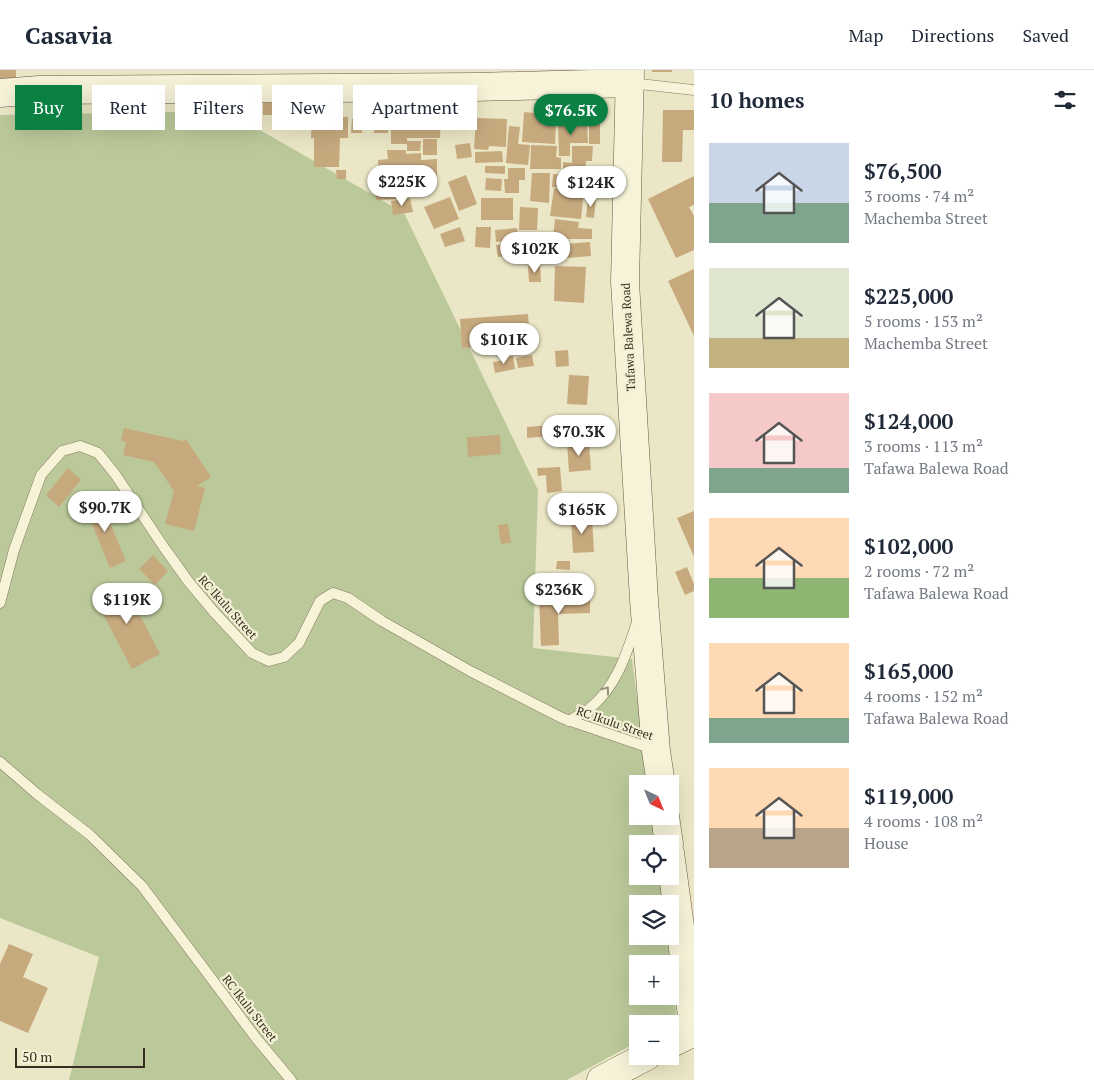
<!DOCTYPE html>
<html lang="en">
<head>
<meta charset="utf-8">
<style>
  body { margin:0; font-family:"PT Serif",serif; background:#f6f6f7; color:#1f2937; height:100vh; display:flex; flex-direction:column; font-size:19px; white-space:nowrap }
  * { box-sizing:border-box; margin:0 }
  p { font-size:16px; color:#747a83 }
  .icon { flex:none; width:28px; height:28px; fill:none; stroke:currentColor; stroke-width:2; stroke-linecap:round; stroke-linejoin:round }
  .map { position:relative; flex:1; overflow:hidden }
  .side { display:flex; flex-direction:column; background:#fff; width:400px }
  .side>* { flex:none }
  .hud { position:absolute; left:15px; top:15px; width:475px; height:45px; display:flex; gap:10px }
  .needle { width:32px; rotate:137deg }
  .buttons { position:absolute; left:629px; top:705px; display:grid; gap:10px }
  .buttons a { display:grid; place-items:center; width:50px; height:50px; border-radius:0px; background:#fff; box-shadow:0 5px 20px #0002; font-size:25px }
  .scale { position:absolute; left:15px; bottom:12px; width:130px; box-sizing:border-box; padding-left:5px; border:2px solid #362f20; border-top:0; font-size:14px; line-height:18px; white-space:nowrap; color:#362f20; -webkit-text-stroke:4px #f3f0d5; paint-order:stroke }
  .price { position:absolute; translate:-50% -42px; padding:0 11px; border-radius:18px; background:#fff; color:#222; font-size:16px; line-height:32px; filter:drop-shadow(0 1px 2px #0008) }
  .price::after { content:''; position:absolute; left:50%; top:30px; width:15px; height:11px; margin-left:-8px; background:inherit; clip-path:polygon(0 0,100% 0,50% 100%) }
  .price.selected { background:#0b8043; color:#fff }
  ul { padding:0; list-style:none }
  li { display:flex; align-items:center; gap:15px; height:125px; padding:0 15px }
  li span { display:grid; place-items:center; flex:none; width:140px; height:100px; border-radius:0px; color:#555 }
  li>.icon { margin-inline-start:auto }
  span .icon { width:60px; height:60px; fill:#fffc; stroke-width:1 }
  li b { font-size:21px }
  h2 { display:flex; justify-content:space-between; align-items:center; height:60px; padding:0 15px; font-size:21px }
  .tag { padding:0 18px; border-radius:0px; background:#fff; box-shadow:0 5px 20px #0002; font-size:18px; line-height:45px }
  .tag.selected { background:#0b8043; color:#fff }
  header { display:flex; align-items:center; gap:30px; box-sizing:border-box; height:70px; padding:0 25px; background:#fff; border-bottom:1px solid #e0e1e3 }
  header strong { font-size:24px }
  nav { display:flex; gap:28px; margin-inline-start:auto; font-size:18px }
  main { display:flex; flex:1; min-height:0 }
  .map>svg:first-child { display:block }
</style>
</head>
<body>
<header>
<strong>Casavia</strong>
<nav><a>Map</a><a>Directions</a><a>Saved</a></nav>
</header>
<main>
<div class="map">
<svg width="694" height="1010" viewBox="0 0 694 1010">
  <rect width="100%" height="100%" fill="#ebe7c6"/>
  <!-- green -->
  <path fill="#bbc99a" fill-rule="evenodd" d="M227,41L404,143L538,420L533,578L632,589L648,714H638V746H652L655,774H638V806H659L663,834H638V866H667L677,950L670,954H638L637,972L567,1010H69L99,887L0,848V45ZM638,894H670V926H638Z"/>
  <!-- building -->
  <path fill="#c7a97e" d="M0,0H16V8L0,9Z
    M652,0H672V2H652Z
    M277,30L278,45H263V31Z
    M375,36H389L388,63H374V44H380V40H374Z
    M391,39H441L440,68H407V71H421L420,81H407V74H391Z
    M534,39L564,41V52H556L555,74L522,72L524,42L534,43Z
    M280,40L300,41L299,60L280,59Z
    M589,40H600V74H589Z
    M663,40H694V60H683L682,92H662Z
    M312,46L348,47V68H340L339,97H314V68H311Z
    M476,48L507,49L506,77L489,76L488,80L474,79Z
    M352,49H362V63H351Z
    M587,52L588,73H570V86H559L558,53Z
    M509,56L520,57L518,74L530,75L528,95L506,93Z
    M423,69H437V85H423Z
    M470,73L472,87L457,89L455,75Z
    M531,75L557,76L556,87L561,88V99H530Z
    M572,76H593L592,91H586L585,103L563,102V92L572,93Z
    M387,80H406V84L421,83V90L437,89V108L379,110L378,90L388,89Z
    M502,81L503,92L475,93V82Z
    M485,96H505V104L485,103Z
    M508,98H525V110H519V123H505L504,109H508Z
    M336,100H346V109H337Z
    M532,103H550L549,133L530,131Z
    M553,104L584,106V119L552,117Z
    M466,105L477,134L459,141L448,112Z
    M694,106V135L689,137L694,146V180L676,188L648,129Z
    M486,108L502,109L501,121L485,120Z
    M398,111L399,129L376,130L375,112Z
    M554,118L584,121L581,149L550,146Z
    M450,127L459,149L434,159L424,137Z
    M410,128L413,142L393,145L391,131Z
    M481,128H513V150H481Z
    M588,129H596L594,148L586,147Z
    M520,137L538,138L537,160H519Z
    M555,149L579,152L578,158L592,159V169H553Z
    M460,157L465,171L445,177L440,164Z
    M476,157H491L490,178L475,177Z
    M517,158L518,170L496,172L495,160Z
    M590,172L591,186L554,189L553,175Z
    M515,173L516,185L498,187L496,175Z
    M540,195L541,212H529L528,196Z
    M555,196L586,197L584,233L554,231Z
    M694,199V266L668,211Z
    M528,244L530,273L462,278L460,249Z
    M568,280L569,296L556,297L555,281Z
    M532,285L534,296L518,298L516,288Z
    M513,286L515,299L495,303L493,292L506,290L505,288Z
    M569,305L589,306L587,335L567,334Z
    M552,355V366L527,368V357Z
    M124,358L183,371L186,369L211,407L197,416L205,418L194,461L165,454L174,421L154,392L123,385L126,372L121,371Z
    M500,365L501,384L468,387L467,367Z
    M589,372L591,400L569,402L567,373Z
    M560,397L562,421L547,423L546,405L538,406L537,398Z
    M68,398L81,410L59,437L46,425Z
    M99,427L126,491L110,498L84,434Z
    M694,441V487L677,448Z
    M592,447L594,482L573,483L571,448Z
    M508,454L511,473L501,474L498,455Z
    M153,485L168,501L155,515L139,499Z
    M557,491H570V500L556,499Z
    M687,497L694,514V521L685,525L675,502Z
    M123,512L160,584L132,599L94,527Z
    M590,525V543L558,544L559,575L541,576L539,527Z
    M9,874L33,884L23,907L48,918L28,963L0,951V894Z"/>
  <g fill="none" stroke-linecap="round" stroke-linejoin="round">
    <defs>
      <path id="lane" d="M631,13L694,20
        M0,533L14,480L41,405L62,381L80,376L98,383L115,404L163,476L188,511L214,542L252,583L269,591L284,587L299,573L320,531L333,523L348,528L382,551L470,601L562,648L653,679
        M569,651C575,647 582,643 589,639C616,618 627,583 637,552
        M0,692L37,724L90,765L142,816L256,968L291,1010"/>
      <path id="secondary" d="M630,0L625,212L644,530L656,681L661,714
        M0,23L39,20L475,17L630,13
        M665,746L669,774
        M670,783L694,960
        M670,974L694,962
        M601,1010L647,986"/>
    </defs>
    <!-- lane casing -->
    <use href="#lane" stroke="#85795d" stroke-width="11"/>
    <!-- secondary casing -->
    <use href="#secondary" stroke="#675a40" stroke-width="29"/>
    <!-- lane -->
    <use href="#lane" stroke="#f6f3d9" stroke-width="10"/>
    <!-- secondary -->
    <use href="#secondary" stroke="#f6f3d9" stroke-width="28"/>
  </g>
  <!-- one-way arrows -->
  <defs><path id="oneway-chevron" d="M-2-3.5L2.5 0L-2 3.5" fill="none" stroke-width="1.6" stroke-linecap="round" stroke-linejoin="round" transform="scale(1.25)"/></defs>
  <use stroke="#96917c" href="#oneway-chevron" transform="translate(606 620) rotate(-53)"/>
  <g text-anchor="middle" dominant-baseline="central" stroke-width="4.5" stroke-linejoin="round" paint-order="stroke">
    <!-- street labels -->
    <g font-size="12" fill="#362f20" stroke="#f3f0d5">
      <text transform="translate(628 267) rotate(-93)">Tafawa Balewa Road</text>
      <text transform="translate(228 537) rotate(48)">RC Ikulu Street</text>
      <text transform="translate(615 653) rotate(19)">RC Ikulu Street</text>
      <text transform="translate(250 938) rotate(52)">RC Ikulu Street</text>
    </g>
  </g>
</svg>
<div class="buttons">
<a><svg class="needle" viewBox="-14 -14 28 28"><path d="M0-13l5 13h-10z" fill="#e53935"/><path d="M0 13l5-13h-10z" fill="#747a83"/></svg></a>
<a><svg class="icon" aria-label="locate" viewBox="0 0 24 24"><circle cx="12" cy="12" r="6"/><path d="M12 2v4M12 18v4M2 12h4M18 12h4"/></svg></a>
<a><svg class="icon" aria-label="layers" viewBox="0 0 24 24"><path d="M12 4l9 5-9 5-9-5zM3 14l9 5 9-5"/></svg></a>
<a>+</a>
<a>−</a>
</div>
<div class="scale">50 m</div>
<b class="price selected" style="left:571px;top:66px">$76.5K</b>
<b class="price" style="left:402px;top:137px">$225K</b>
<b class="price" style="left:591px;top:138px">$124K</b>
<b class="price" style="left:535px;top:204px">$102K</b>
<b class="price" style="left:504px;top:295px">$101K</b>
<b class="price" style="left:579px;top:387px">$70.3K</b>
<b class="price" style="left:105px;top:463px">$90.7K</b>
<b class="price" style="left:582px;top:465px">$165K</b>
<b class="price" style="left:559px;top:545px">$236K</b>
<b class="price" style="left:127px;top:555px">$119K</b>
<div class="hud">
<a class="tag selected">Buy</a>
<a class="tag">Rent</a>
<a class="tag">Filters</a>
<a class="tag">New</a>
<a class="tag">Apartment</a>
</div>
</div>
<section class="side">
<h2>10 homes<svg class="icon" aria-label="filters" viewBox="0 0 24 24"><path d="M4 7h16M4 17h16"/><circle cx="9" cy="7" r="2"/><circle cx="15" cy="17" r="2"/></svg></h2>
<ul>
<li><span style="background:linear-gradient(#c9d6e8 60%,#7fa58c 0)"><svg class="icon" aria-label="home" viewBox="0 0 24 24"><path d="M3 11l9-7 9 7M6 9v11h12V9"/></svg></span><div><b>$76,500</b><p>3 rooms · 74 m²</p><p>Machemba Street</p></div></li>
<li><span style="background:linear-gradient(#dfe7d0 70%,#c2b280 0)"><svg class="icon" aria-label="home" viewBox="0 0 24 24"><path d="M3 11l9-7 9 7M6 9v11h12V9"/></svg></span><div><b>$225,000</b><p>5 rooms · 153 m²</p><p>Machemba Street</p></div></li>
<li><span style="background:linear-gradient(#f6c9c9 75%,#7fa58c 0)"><svg class="icon" aria-label="home" viewBox="0 0 24 24"><path d="M3 11l9-7 9 7M6 9v11h12V9"/></svg></span><div><b>$124,000</b><p>3 rooms · 113 m²</p><p>Tafawa Balewa Road</p></div></li>
<li><span style="background:linear-gradient(#ffd9b3 60%,#8fb573 0)"><svg class="icon" aria-label="home" viewBox="0 0 24 24"><path d="M3 11l9-7 9 7M6 9v11h12V9"/></svg></span><div><b>$102,000</b><p>2 rooms · 72 m²</p><p>Tafawa Balewa Road</p></div></li>
<li><span style="background:linear-gradient(#ffd9b3 75%,#7fa58c 0)"><svg class="icon" aria-label="home" viewBox="0 0 24 24"><path d="M3 11l9-7 9 7M6 9v11h12V9"/></svg></span><div><b>$165,000</b><p>4 rooms · 152 m²</p><p>Tafawa Balewa Road</p></div></li>
<li><span style="background:linear-gradient(#ffd9b3 60%,#b9a48a 0)"><svg class="icon" aria-label="home" viewBox="0 0 24 24"><path d="M3 11l9-7 9 7M6 9v11h12V9"/></svg></span><div><b>$119,000</b><p>4 rooms · 108 m²</p><p>House</p></div></li>
</ul>
</section>
</main>
</body>
</html>
